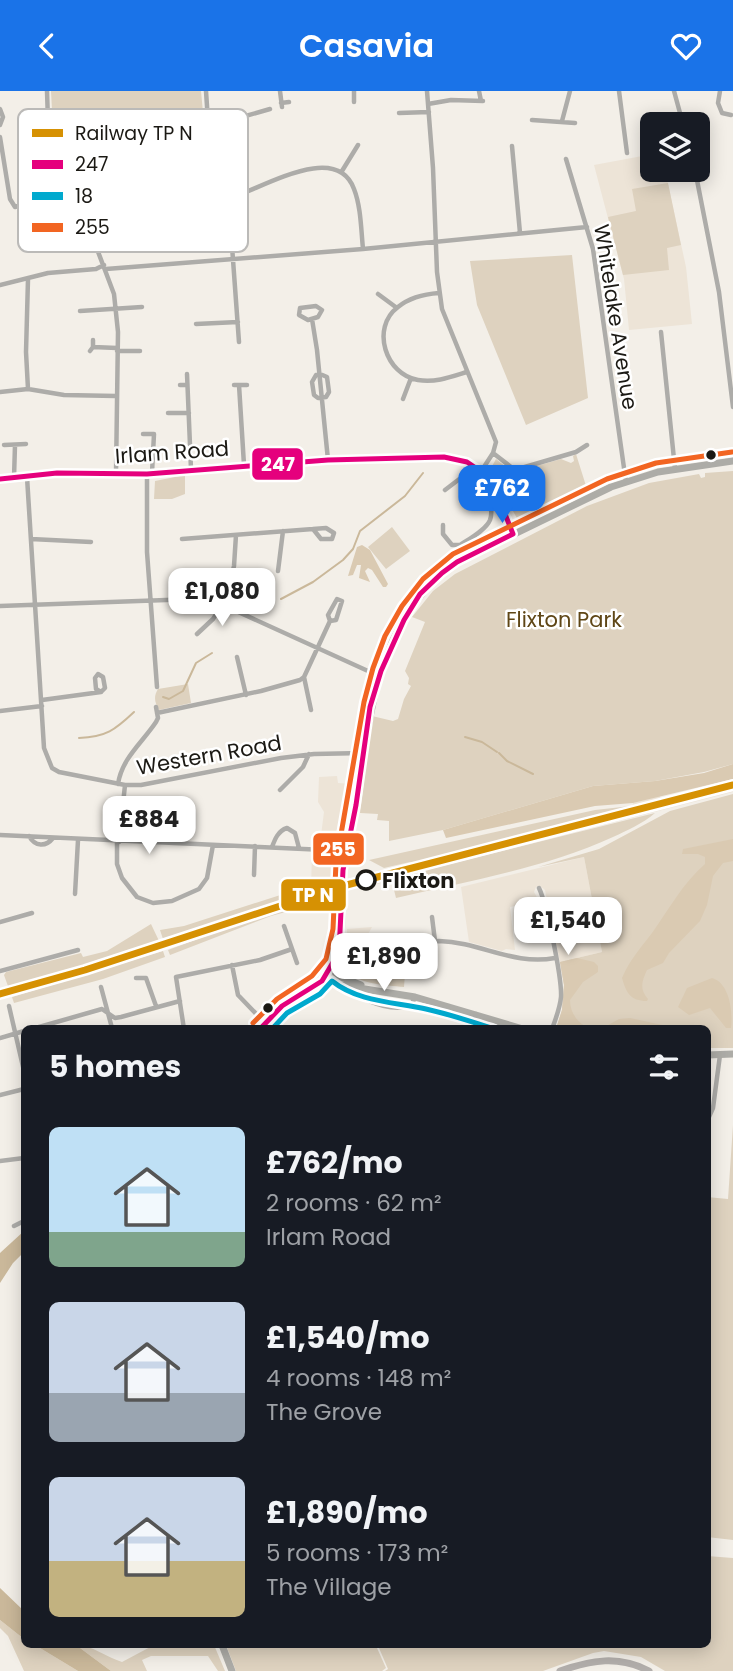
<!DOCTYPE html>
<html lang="en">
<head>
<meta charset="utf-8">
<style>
  body { margin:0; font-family:Poppins,sans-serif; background:#20242c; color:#f1f3f6; height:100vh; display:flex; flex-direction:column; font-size:26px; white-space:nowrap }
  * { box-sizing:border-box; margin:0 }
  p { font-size:23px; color:#9ea1a6 }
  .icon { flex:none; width:38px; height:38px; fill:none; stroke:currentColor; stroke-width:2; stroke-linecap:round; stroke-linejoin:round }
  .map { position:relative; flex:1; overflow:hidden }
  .sheet { position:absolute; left:21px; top:934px; width:690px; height:623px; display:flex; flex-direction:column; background:#171b24; border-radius:10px; box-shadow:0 4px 18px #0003 }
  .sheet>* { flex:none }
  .tools { position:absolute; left:640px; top:21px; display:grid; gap:14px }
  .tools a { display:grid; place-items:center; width:70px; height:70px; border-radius:10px; background:#171b24; box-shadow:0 4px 18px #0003; font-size:35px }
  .price { position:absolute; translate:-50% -60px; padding:0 16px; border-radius:14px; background:#fff; color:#222; font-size:23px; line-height:46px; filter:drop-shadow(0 2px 4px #0008) }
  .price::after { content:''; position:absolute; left:50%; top:42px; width:21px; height:16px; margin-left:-10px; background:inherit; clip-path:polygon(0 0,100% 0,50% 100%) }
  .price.active { background:#1a73e8; color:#fff }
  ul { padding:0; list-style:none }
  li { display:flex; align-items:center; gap:21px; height:175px; padding:0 28px }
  li span { display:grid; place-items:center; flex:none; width:196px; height:140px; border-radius:10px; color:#555 }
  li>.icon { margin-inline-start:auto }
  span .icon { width:84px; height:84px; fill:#fffc; stroke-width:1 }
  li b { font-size:30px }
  h2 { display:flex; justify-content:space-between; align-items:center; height:84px; padding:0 28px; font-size:30px }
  header { display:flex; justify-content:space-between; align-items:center; height:91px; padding:0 28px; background:#1a73e8; color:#fff; font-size:32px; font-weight:600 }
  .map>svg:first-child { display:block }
</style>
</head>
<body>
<header><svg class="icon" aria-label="back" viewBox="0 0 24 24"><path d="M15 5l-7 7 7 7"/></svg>Casavia<svg class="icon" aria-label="heart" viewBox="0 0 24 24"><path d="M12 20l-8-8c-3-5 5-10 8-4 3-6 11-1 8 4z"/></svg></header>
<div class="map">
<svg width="733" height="1580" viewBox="0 0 733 1580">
  <rect width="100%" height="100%" fill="#f3efe8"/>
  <!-- built -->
  <path fill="#ede4d7" d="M653,63V79H665L686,176L692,233L629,239L624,188L594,74Z
    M337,685L338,692L353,693L338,785L311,796L312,763L320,752L324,721L318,711L319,686Z
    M733,692V701L395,787V790L346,798L292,814L110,878L0,909V900L103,872L291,806L359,788V785L410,771H423L617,722L632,717L633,712L660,705L661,710Z
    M584,766L602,861L560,871L545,799L540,795L536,796L534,801L539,810L510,816L515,859L506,858L502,860L469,851L461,796Z
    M372,836L366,847L371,861L347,857V838Z"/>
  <!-- green -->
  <path fill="#ded2bf" d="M51,0H201L208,75L187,78L181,76L180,72L164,74L162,68L90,57L56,67L54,59Z
    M668,92L681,154L667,157L669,179L623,184L608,126L636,120L632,98Z
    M572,164L588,307L526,334L477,214L470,170Z
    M576,363L587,398L518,429L490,379L496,368L511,380L516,381L561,368L571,372L574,370L573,365Z
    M733,380V673L704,681L655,690L593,695L443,739L389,750V730L377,729L378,723L360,722L372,625L393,630L398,628L404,608L411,595L408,593L409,587L405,580L425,531L412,526L433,500L455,483L587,415L649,392L699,383L701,387L705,386V382Z
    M185,384V403L172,408H154L155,390Z
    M392,436L410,460L386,478L368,456Z
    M188,593L191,612L159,619C155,612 153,606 158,598Z
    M733,703V957H707V938H556L562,919L564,894L560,871L602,861L584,766L538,776L599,758L670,720Z
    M631,715L632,717L617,722L423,771H410L384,777L369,769L595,719Z
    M655,722C642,733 628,739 613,746C545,777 469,790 396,807L392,791L394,787Z
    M338,785V793L291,806L164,851L160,839L184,835L299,798L311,796Z
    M338,800L337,807L271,825L170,864L168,859L265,823Z
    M151,833L160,852L103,872L9,898L4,884L6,881L81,862L83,866L107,860Z
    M163,860L165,866L103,888L14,912L12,906Z
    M397,862L398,867L383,871L385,885L405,883L404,896C385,894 356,894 345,876L346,867L350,866H379Z
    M733,1034V1449L707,1446V1106L728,1108Z
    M707,1465L733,1467V1580H665L641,1566L604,1560L593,1562L543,1580H385L388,1578L379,1557L384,1554H707Z
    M0,1529L24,1548V1554H35L78,1580H24L8,1545L0,1537Z
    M76,1554C92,1554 106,1566 122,1571L154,1554H214L225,1580H218L208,1565H151L142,1569L147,1580H111Z
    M226,1554H382L377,1557L386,1577L382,1580H236Z"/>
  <!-- forest -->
  <path fill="#dacab2" d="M362,454L370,459L388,493L386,496H383L372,479L368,477L365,480L370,491L359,487L361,474H357L353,484L348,485L357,456Z
    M733,673V688L633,712L595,715L446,747L443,739L593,695L655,690L704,682Z
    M733,748V770L723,772L713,785L707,814L700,830L669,862L663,872L647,879C642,890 639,898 648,908L647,910C630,910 626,901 622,887C630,868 640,858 652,842C669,818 683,792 705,773V766L698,763H682L683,758Z
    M577,867L594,871L598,875V881L583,891L570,909C570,923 579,934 592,938H556L562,919L564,894L560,871Z
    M712,887C730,892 733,922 731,937H726L710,917L689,924L678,916L687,897Z
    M630,927L681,938H601L619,928Z"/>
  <!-- water -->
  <path fill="#cab89a" d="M24,1140V1161L13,1172L0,1192V1162Z
    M0,1497L24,1520V1548L0,1529Z
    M35,1554H76L111,1580H78Z"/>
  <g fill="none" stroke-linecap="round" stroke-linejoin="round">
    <!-- stream -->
    <path stroke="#cab89a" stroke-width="2" d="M281,508L313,491L343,469L353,458L360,440L405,405L423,382
      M163,606L169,608L183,600L196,572L212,562
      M465,646L482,651L497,661
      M79,647C106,646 115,639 134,621
      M499,662L507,670L533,683"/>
    <!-- minor -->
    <path stroke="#adaca9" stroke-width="4.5" d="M47,0L49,60L55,93L97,158L114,203L118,241L116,383
      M206,0L211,75C214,90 225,99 229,114L239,251
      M280,0L282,16
      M427,0L433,77L437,181L442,218L496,351L493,362L482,379
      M479,0L481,10
      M619,0L627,62
      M674,0L683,33
      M720,0L718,12L722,22L731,24
      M354,11V0
      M281,12L289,11
      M428,13L451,9L483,10
      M0,18L3,26L0,34
      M399,22L429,21
      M207,29L235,28L270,18
      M532,29L575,32
      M562,30L570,0
      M0,46L10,108L15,116L102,87L140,80
      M512,55L520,142
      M566,68L593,158L626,391
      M695,79L719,201L733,316
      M342,80L358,54
      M227,108C260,99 336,49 354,98C361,116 361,138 363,158
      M174,118L229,114
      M89,147L101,139L136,127
      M106,178L363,158L587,136
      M0,194L48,182L96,178L104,174
      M439,202C425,203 409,207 398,216C370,237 386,284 418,289C435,292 451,286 467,281
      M378,203L397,217
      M316,215L322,219L318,226L308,229L299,224L300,217Z
      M80,220L142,216
      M312,228L317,259L328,369
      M196,233L238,231
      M661,241L675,378
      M93,256L117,257
      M90,260L93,256V249
      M117,260H140
      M187,283L191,378
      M320,283L327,286L329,301L326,306L318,307L314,304L312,291L316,284Z
      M180,294H187
      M234,294H247
      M239,294L244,374
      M28,298L26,261L28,188
      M0,301L28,298L64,304L116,305
      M403,308L411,287
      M168,322H189
      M143,343H154L152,382
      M4,354L26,353
      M493,362L511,376L518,378L576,361L587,354
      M147,383V461L157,596
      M27,386L44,657L52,677L59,681L125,694H141L281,667L314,663L363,662
      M14,387L15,354
      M443,434V443L452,454H460C469,448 486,439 490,429C496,412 477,387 462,386L445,399
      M326,437L334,442L332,448H321L313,438Z
      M474,445L482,458
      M31,448L91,451
      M182,448L313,438
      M278,480L283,440
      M337,508L342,510L336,529L330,530L328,524Z
      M224,514L234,475L236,444
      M0,515L194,508L212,509L379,585
      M197,543L213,528L223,513
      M237,566L246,604
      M98,583L103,586L105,597L101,601L96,598L95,587Z
      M304,586L311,619
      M42,609L101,601
      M0,620L42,615
      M157,622L261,600L300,589L304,586L330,530
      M118,693C122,667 142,652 156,631L158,627L156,616
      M280,699L303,676L309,663
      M0,744L347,760
      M29,745C35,756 46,756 53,747
      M117,751V773L122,787L137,806L153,812L172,810L199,798L207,787L213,754
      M119,751L125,694
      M272,756C275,748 278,740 287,737L295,742L299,757
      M254,784L255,755
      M539,797C547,814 562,887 561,906C560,917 556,927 552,938
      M75,803L78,749
      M432,826L435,850
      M0,831L32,822
      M284,835L297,872
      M339,861C351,863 364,866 376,863C397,860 418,850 439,850C481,851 513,875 555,867
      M232,874L238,904L265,932
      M0,880L78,859
      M136,887H146L156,915
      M101,896L112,937
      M358,904C373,913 393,920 410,915L415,907
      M9,915L24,980
      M476,923L475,933L483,938
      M32,938L102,918L115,927L121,926L180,910
      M184,938L176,886L260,869L292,858
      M0,947L24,940
      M0,1004L24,998
      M708,1028L713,1017L720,964
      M0,1070L24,1067
      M14,1135L24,1130"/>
    <!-- tertiary -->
    <path stroke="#adaca9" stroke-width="6" d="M0,388L57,382L147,383L328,369L444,366L467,371L486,384L495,398L513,443"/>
    <!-- secondary -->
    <path stroke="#adaca7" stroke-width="7" d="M331,878L341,886L361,894
      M322,890L327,892L415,906L523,938
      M260,938C267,930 274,921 282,915C302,901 323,895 334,872C347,844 339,811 343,782C346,759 352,737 356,714C370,625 376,527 457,471L611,396L658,381L733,370
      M707,964L733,963
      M222,1554L232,1580"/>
    <!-- primary -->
    <path stroke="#b2aeab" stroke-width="7" d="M560,1580C591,1569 619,1564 649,1580"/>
    <defs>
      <path id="bus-1" d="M0,388L57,382L147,383L328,369L444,366L467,371L486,384L495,398L513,443
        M260,938L282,915L322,890L339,861L343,779L356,714L370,616L381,580L404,529L420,503L442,482L457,471L513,443"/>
      <path id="bus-2" d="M272,938L287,922L320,903L332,890C358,911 395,911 426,918C449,923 472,931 495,938"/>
      <path id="bus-3" d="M253,932L277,908L312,885L326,868L333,838L336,772L364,611L373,577L385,545L402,515L423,488L453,463L607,388L656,372L732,361"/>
    </defs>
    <!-- bus-1 casing -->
    <use href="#bus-1" stroke="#fff" stroke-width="10"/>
    <!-- bus-2 casing -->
    <use href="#bus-2" stroke="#fff" stroke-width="10"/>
    <!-- bus-3 casing -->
    <use href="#bus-3" stroke="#fff" stroke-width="10"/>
    <!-- bus-1 -->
    <use href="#bus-1" stroke="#e5007d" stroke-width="5"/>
    <!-- bus-2 -->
    <use href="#bus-2" stroke="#00a9ce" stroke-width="5"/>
    <!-- bus-3 -->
    <use href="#bus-3" stroke="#f26522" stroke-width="5"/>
    <defs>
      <path id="rail-1" d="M0,903L85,879L335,797L733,694"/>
    </defs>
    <!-- rail-1 casing -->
    <use href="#rail-1" stroke="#fff" stroke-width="12"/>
    <!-- rail-1 -->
    <use href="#rail-1" stroke="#d69103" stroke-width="7"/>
  </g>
  <!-- markers -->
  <g fill="#1b1914" stroke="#fff" stroke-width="2.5">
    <circle cx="711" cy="364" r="6"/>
    <circle cx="268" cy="917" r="6"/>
  </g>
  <circle fill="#fff" stroke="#1b1914" stroke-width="3.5" cx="366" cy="789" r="9"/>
  <g text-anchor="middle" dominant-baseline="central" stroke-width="5" stroke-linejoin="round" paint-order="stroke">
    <!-- street labels -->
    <g font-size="21" fill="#1b1914" stroke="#fff">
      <text transform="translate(616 226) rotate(81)">Whitelake Avenue</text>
      <text transform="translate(172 361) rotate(-4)">Irlam Road</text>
      <text transform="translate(209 664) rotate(-10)">Western Road</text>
    </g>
    <!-- park labels -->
    <g font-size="21" fill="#5f4616" stroke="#fff">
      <text x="564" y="528">Flixton Park</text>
    </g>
    <!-- stop labels -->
    <g font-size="21" font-weight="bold" fill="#1b1914" stroke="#fff" text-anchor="start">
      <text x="382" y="789">Flixton</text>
    </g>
  </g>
  <!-- legend -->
  <rect x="18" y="18" width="230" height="143" rx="10" fill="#fff" stroke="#bbbab8" stroke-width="2"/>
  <rect x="32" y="38" width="31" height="8" fill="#d69103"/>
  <rect x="32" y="69" width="31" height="9" fill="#e5007d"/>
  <rect x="32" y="101" width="31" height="8" fill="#00a9ce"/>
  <rect x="32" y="132" width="31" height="9" fill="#f26522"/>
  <g font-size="19" fill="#1b1914">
    <text x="75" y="49">Railway TP N</text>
    <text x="75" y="80">247</text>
    <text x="75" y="112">18</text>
    <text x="75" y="143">255</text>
  </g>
  <g stroke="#fff" stroke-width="2.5">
    <rect x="251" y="356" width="53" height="34" rx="7" fill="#e5007d"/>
    <rect x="312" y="741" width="53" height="34" rx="7" fill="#f26522"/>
    <rect x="280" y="787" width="67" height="34" rx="7" fill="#d69103"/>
  </g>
  <g font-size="19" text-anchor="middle" font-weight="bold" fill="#fff">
    <text x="278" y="380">247</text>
    <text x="338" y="765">255</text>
    <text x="313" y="811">TP N</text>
  </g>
</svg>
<div class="tools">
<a><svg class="icon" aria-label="layers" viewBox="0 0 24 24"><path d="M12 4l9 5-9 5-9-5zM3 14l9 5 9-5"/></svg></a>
</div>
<b class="price active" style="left:502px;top:434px">£762</b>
<b class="price" style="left:222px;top:537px">£1,080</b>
<b class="price" style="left:149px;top:765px">£884</b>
<b class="price" style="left:568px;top:866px">£1,540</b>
<b class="price" style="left:384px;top:902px">£1,890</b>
<section class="sheet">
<h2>5 homes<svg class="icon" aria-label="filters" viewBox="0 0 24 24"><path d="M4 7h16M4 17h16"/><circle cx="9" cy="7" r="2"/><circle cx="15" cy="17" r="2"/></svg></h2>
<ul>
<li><span style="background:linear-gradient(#bfe0f5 75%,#7fa58c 0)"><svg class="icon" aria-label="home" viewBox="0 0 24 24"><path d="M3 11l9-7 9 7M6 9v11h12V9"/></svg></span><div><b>£762/mo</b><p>2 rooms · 62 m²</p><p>Irlam Road</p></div></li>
<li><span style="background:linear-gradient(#c9d6e8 65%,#9aa5b1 0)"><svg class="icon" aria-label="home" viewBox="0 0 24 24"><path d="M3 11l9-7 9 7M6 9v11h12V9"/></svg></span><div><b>£1,540/mo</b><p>4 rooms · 148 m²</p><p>The Grove</p></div></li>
<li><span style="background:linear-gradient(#c9d6e8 60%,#c2b280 0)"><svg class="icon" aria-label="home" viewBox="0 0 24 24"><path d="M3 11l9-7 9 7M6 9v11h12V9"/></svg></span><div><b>£1,890/mo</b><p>5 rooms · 173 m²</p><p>The Village</p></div></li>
</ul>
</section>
</div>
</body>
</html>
